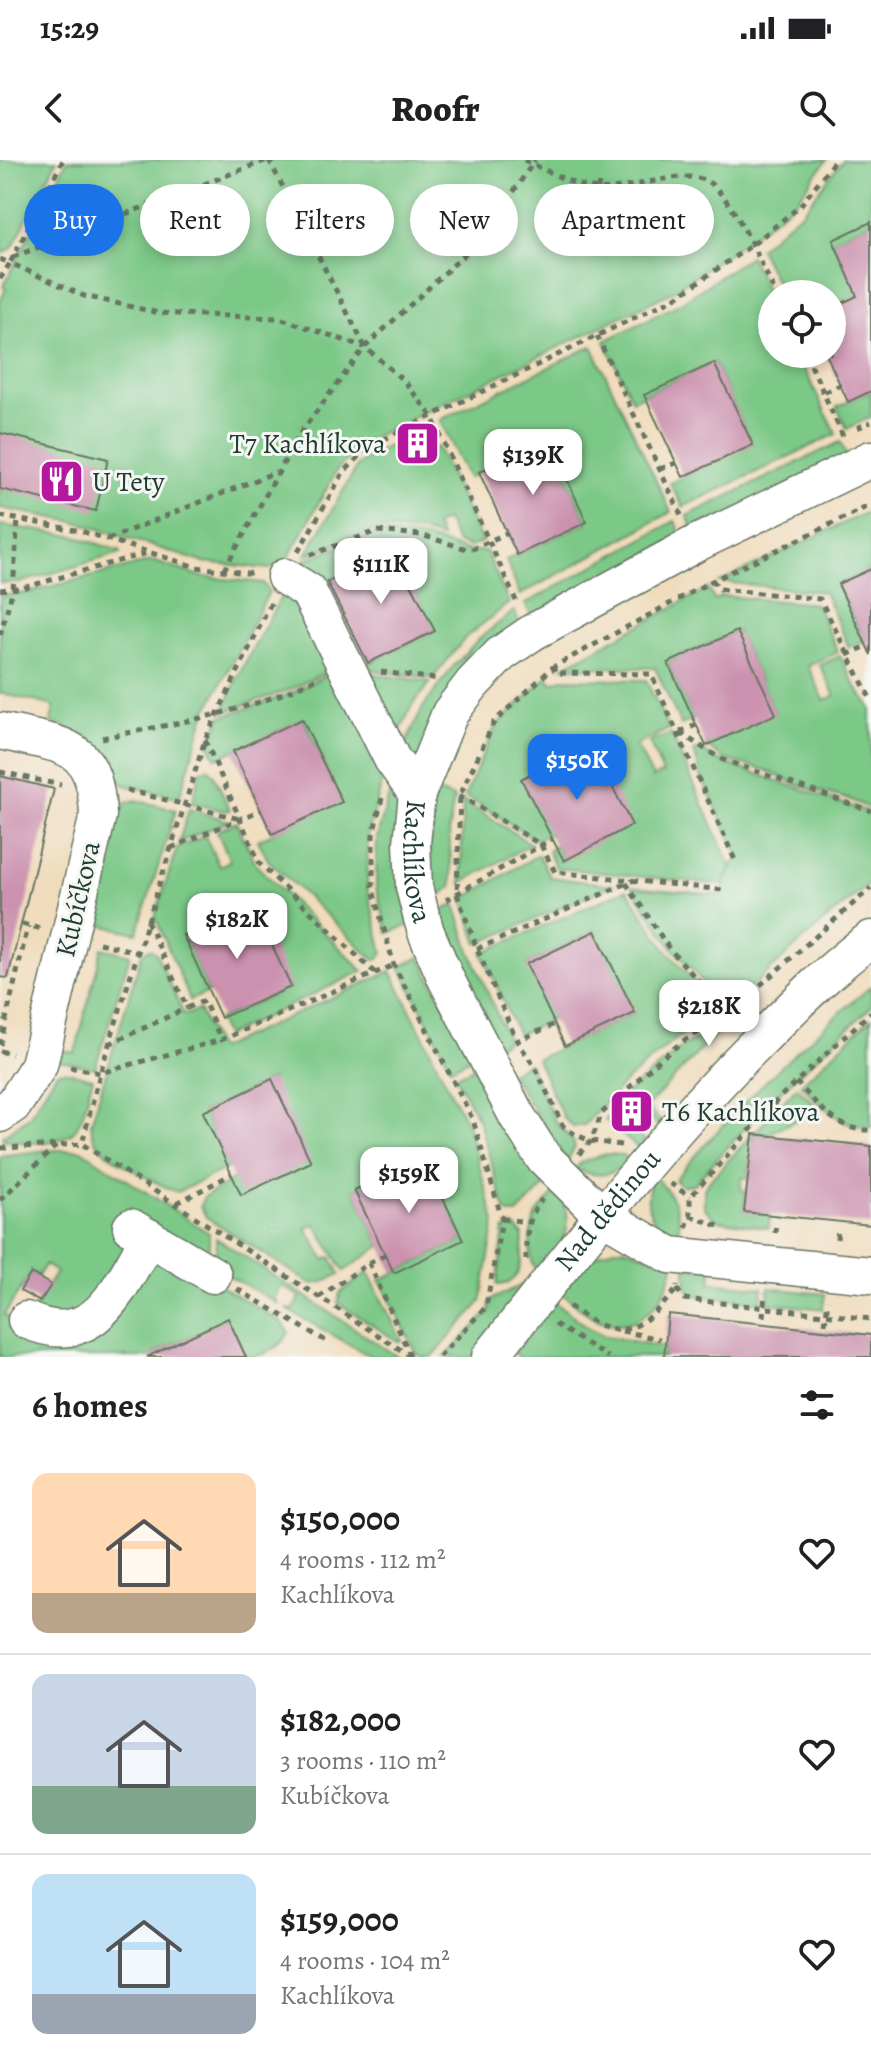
<!DOCTYPE html>
<html lang="en">
<head>
<meta charset="utf-8">
<style>
  body { margin:0; font-family:Alegreya,serif; background:#f2f2f2; color:#202124; height:100vh; display:flex; flex-direction:column; font-size:30px; white-space:nowrap }
  * { box-sizing:border-box; margin:0 }
  p { font-size:26px; color:#757577 }
  .icon { flex:none; width:44px; height:44px; fill:none; stroke:currentColor; stroke-width:2; stroke-linecap:round; stroke-linejoin:round }
  .map { position:relative; height:1197px; overflow:hidden }
  .details { display:flex; flex-direction:column; background:#fff; flex:1 }
  .details>* { flex:none }
  .top-card { position:absolute; left:24px; top:24px; width:824px; height:72px; display:flex; gap:16px }
  .buttons { position:absolute; left:758px; top:120px; display:grid; gap:16px }
  .buttons a { display:grid; place-items:center; width:88px; height:88px; border-radius:50%; background:#fff; box-shadow:0 4px 12px #0003; font-size:40px }
  .price { position:absolute; translate:-50% -68px; padding:0 18px; border-radius:16px; background:#fff; color:#222; font-size:26px; line-height:52px; filter:drop-shadow(0 2px 4px #0008) }
  .price::after { content:''; position:absolute; left:50%; top:48px; width:24px; height:18px; margin-left:-12px; background:inherit; clip-path:polygon(0 0,100% 0,50% 100%) }
  .price.active { background:#1a73e8; color:#fff }
  ul { padding:0; list-style:none }
  li { display:flex; align-items:center; gap:24px; height:200px; padding:0 32px }
  li+li { border-top:2px solid #e0e0e0 }
  li span { display:grid; place-items:center; flex:none; width:224px; height:160px; border-radius:16px; color:#555 }
  li>.icon { margin-inline-start:auto }
  span .icon { width:96px; height:96px; fill:#fffc; stroke-width:1 }
  li b { font-size:34px }
  h2 { display:flex; justify-content:space-between; align-items:center; height:96px; padding:0 32px; font-size:34px }
  .tag { padding:0 28px; border-radius:36px; background:#fff; box-shadow:0 4px 12px #0003; font-size:28px; line-height:72px }
  .tag.active { background:#1a73e8; color:#fff }
  .status { display:flex; justify-content:space-between; align-items:center; height:56px; padding:0 40px; background:#fff; direction:ltr }
  .status svg { height:22px; fill:currentColor }
  header { display:flex; justify-content:space-between; align-items:center; height:104px; padding:0 32px; background:#fff; font-size:36px; font-weight:800 }
  .map>svg:first-child { display:block }
</style>
</head>
<body>
<div class="status"><b>15:29</b><svg viewBox="0 0 49 12"><path d="M0 12V9h3v3zM5 12V6h3v6zM10 12V3h3v9zM15 12V0h3v12zM26 1h20v11H26zM47 4h2v5h-2z"/></svg></div>
<header><svg class="icon" aria-label="back" viewBox="0 0 24 24"><path d="M15 5l-7 7 7 7"/></svg>Roofr<svg class="icon" aria-label="search" viewBox="0 0 24 24"><circle cx="10" cy="10" r="6"/><path d="M15 15l6 6"/></svg></header>
<div class="map">
<svg width="871" height="1197" viewBox="0 0 871 1197">
  <rect width="100%" height="100%" fill="#f6f6f2"/>
  <filter id="ink" filterUnits="userSpaceOnUse"><feTurbulence type="fractalNoise" baseFrequency=".0125" numOctaves="2"/><feDisplacementMap in="SourceGraphic" scale="16" xChannelSelector="R" yChannelSelector="G"/><feConvolveMatrix kernelMatrix="1 2 1 2 8 2 1 2 1" color-interpolation-filters="sRGB"/></filter>
  <filter id="wash" filterUnits="userSpaceOnUse"><feTurbulence type="fractalNoise" baseFrequency=".006" numOctaves="4" result="noise"/><feDisplacementMap in="SourceGraphic" scale="32" xChannelSelector="R" yChannelSelector="G"/><feGaussianBlur stdDeviation="1.8" result="paint"/><feColorMatrix in="noise" values="0 0 0 0 0 0 0 0 0 0 0 0 0 0 0 0 0 1.4 0 .05"/><feComposite in="paint" operator="in"/></filter>
  <g filter="url(#wash)">
    <rect width="100%" height="100%" fill="#f0dcbc"/>
    <!-- green -->
    <path fill="#7cc887" stroke="#4e825e" stroke-width="2" d="M0,0H57L12,88L2,94L0,38L3,32L0,30Z
      M67,0H827L795,42L743,83L670,133L367,280L337,310L287,400L270,409L202,402L81,363L0,348V141L6,129L3,127Z
      M843,0H871V62L833,80L859,135L832,148V134H782L759,88L804,50Z
      M750,96L772,142V194H797L836,274L683,347L670,323L752,284L714,203L632,240L605,181L681,143Z
      M592,186L671,352L520,435L506,400L587,362L548,279L468,318L440,260Z
      M871,231V257L847,269L837,247Z
      M404,279L413,298L437,287L482,382L470,387L457,383L446,360L435,365L441,378L422,372L377,369L306,395L358,305L376,292Z
      M840,282L847,296L694,371L687,356Z
      M871,350V409L838,425L864,481L849,487L824,432L720,422Z
      M675,361L682,376L533,457L525,444Z
      M0,365L74,376L120,391L121,393L19,423H0Z
      M377,373L421,377L467,391H486L509,443L466,477L433,518L359,508L434,471L393,388L325,422L316,434L295,415L304,400Z
      M152,401L203,417L263,423L269,432L205,554L179,638L125,625C114,618 111,609 105,599C93,581 72,567 51,562L54,546L0,533V436L26,433Z
      M708,428L714,440L723,436L816,444L838,492L808,506L824,540L835,536L820,505L840,496L857,529L871,548V649L851,640L801,626L765,610L724,599L706,586L775,553L737,471L668,503L694,559L681,565L655,508L563,507Z
      M284,431L297,433L338,506L289,530L223,552L237,518Z
      M514,451L521,466L410,610L399,598L422,549L453,507L480,478Z
      M338,508L387,603L368,675L367,728L383,792L379,799L374,800L268,700L258,680L341,641L303,559L220,597H215L209,584L220,557L291,534Z
      M356,512L431,522L413,544L393,586Z
      M548,516L552,523L562,519L646,520L669,569L636,585L653,618L663,613L649,582L671,574L731,706L722,725L556,708L548,691L556,685L564,701L550,673L537,680L465,636L495,567Z
      M700,589L719,601L871,653V723L822,763L727,849L671,786L632,727L720,735L738,694L701,616L694,591Z
      M208,608L213,613L230,650L224,651L192,643L201,610Z
      M394,618L403,635L410,765L388,773L376,727L377,677Z
      M430,629L454,638L449,669L452,727L429,742Z
      M135,640L176,650L137,773L105,766L97,760L95,751L119,651L125,643Z
      M463,641L531,684L461,723Z
      M189,649L229,661L179,682Z
      M236,662L257,706L363,811L225,876L218,860L290,827L184,775L209,832L190,840L155,757L177,688L205,676L219,706L230,701L217,671Z
      M538,695L550,717L613,725L478,784L463,739Z
      M627,729L666,790L723,853L678,877L626,921L584,965L573,967L563,957L537,899L634,853L595,771L527,804L553,859L518,875L482,793Z
      M455,744L470,791L508,880L495,887L432,756Z
      M102,788L130,795L95,908L57,900L54,889L75,893Z
      M150,789L156,793L184,855L199,850L218,889L391,811L468,967L495,1062L481,1142L432,1197H421L416,1192L380,1120L463,1080L423,998L354,1030L381,1086L344,1111L315,1064L306,1068L325,1100L331,1097L340,1114L321,1123L311,1124L206,1057L200,1046L204,1037L234,1019L272,919L203,952L229,1007L178,1032C160,1026 113,1000 100,987C93,980 92,972 91,963L142,793Z
      M420,797L471,898L451,908L400,807Z
      M871,826V847L768,943L694,1024L682,1026L675,1020C733,949 801,885 871,826Z
      M871,858V967C840,968 821,944 801,924Z
      M716,873L647,947L661,962L658,966L632,938L618,953L645,981L639,989L605,960L628,932L686,884Z
      M528,903L555,961L573,981L575,987L567,1001L510,913Z
      M476,907L548,1022L517,1054H509L505,1050L479,961L455,916Z
      M64,911L93,918C88,932 85,954 77,967C64,987 23,984 4,980L3,976L29,957L57,912Z
      M797,927L820,949L765,975L753,974L748,1018H742L741,1030L746,1031L744,1051L770,1054L769,1068L716,1060L704,1047V1029L709,1021Z
      M47,990H81L209,1073V1104L128,1058L122,1068L140,1079C112,1127 98,1184 29,1158L56,1112L45,1105L38,1116L31,1113L4,1155L22,1167L25,1163C96,1193 119,1136 151,1085L282,1162L289,1173C281,1187 263,1197 246,1197L227,1159L154,1193L155,1197H0V996Z
      M606,994L623,995L630,1000C612,1017 597,1018 575,1009L581,1002Z
      M653,1016C673,1033 682,1052 678,1078C650,1068 641,1044 653,1016Z
      M557,1031C581,1066 560,1086 539,1115C526,1099 528,1068 539,1051C544,1044 551,1037 557,1031Z
      M514,1066L523,1075C522,1095 524,1125 497,1125L504,1070Z
      M216,1078L398,1197H372L286,1149L293,1150L300,1137L282,1126L274,1139L279,1144L216,1109Z
      M614,1088H625L673,1104C669,1138 639,1175 601,1161C586,1155 573,1142 560,1132L587,1099Z
      M686,1107L712,1109L711,1122L763,1128L761,1142L693,1135L686,1125Z
      M368,1112L402,1181L399,1182L338,1143L340,1133Z
      M526,1123L473,1197H445L489,1152L491,1140Z
      M769,1128L825,1134L823,1149L768,1143Z
      M553,1141L591,1169L605,1176L665,1187L664,1197H519L514,1193Z"/>
    <g id="blocks">
      <!-- building -->
      <path fill="#cb91ae" d="M871,62V231L848,242L826,194H832V148L857,136L833,80Z
        M714,203L753,285L683,317L644,235Z
        M0,273L108,299L96,351L0,329Z
        M548,279L587,362L517,395L479,312Z
        M393,388L435,471L368,503L327,422Z
        M871,409V495L838,424Z
        M737,471L776,554L706,586L668,503Z
        M302,559L342,642L272,674L233,591Z
        M590,583L632,665L564,701L521,619Z
        M0,616L54,629L8,818L0,817Z
        M253,743L291,827L221,858L183,775Z
        M595,771L635,853L565,886L526,804Z
        M272,919L311,1002L241,1035L203,952Z
        M753,974L871,986V1065L744,1052Z
        M424,998L463,1080L394,1113L354,1030Z
        M31,1113L51,1125L40,1142L20,1131Z
        M668,1154L871,1175V1197H664Z
        M228,1158L246,1197H147Z"/>
    </g>
  </g>
  <g filter="url(#ink)">
    <use href="#blocks" fill-opacity="0" stroke="#687564" stroke-width="2"/>
    <g fill="none" stroke-linecap="round" stroke-linejoin="round">
      <defs>
        <g id="minor">
          <path id="s1" d="M871,299L695,384L533,472L501,494L473,523L450,553L417,634L412,683L414,727L421,755L426,772L446,819L517,956L543,997L603,1056L670,1095L871,1115"/>
          <path d="M285,417L308,431L392,599L417,634"/>
          <path d="M0,571C62,586 95,580 98,655L39,905L14,944L0,954"/>
          <path d="M131,1067L213,1115"/>
          <path d="M26,1160C97,1192 119,1126 149,1077"/>
          <path id="s2" d="M490,1197C577,1087 663,976 763,877C797,843 832,807 871,779"/>
        </g>
      </defs>
      <!-- minor casing -->
      <use href="#minor" stroke="#687564" stroke-width="39"/>
      <!-- path -->
      <path stroke="#687564" stroke-width="5" stroke-dasharray="6 6" stroke-linecap="butt" d="M269,0L365,187L405,222L431,255L518,445
        M524,0C547,10 572,26 598,29C628,33 687,4 711,24C737,45 761,104 776,134
        M598,29L599,21
        M622,44L623,29
        M13,97L267,0
        M0,99L10,103L63,0
        M0,119L10,103L84,136L159,153L279,158L364,187
        M597,176L682,357
        M806,194L845,281
        M825,232L840,225
        M857,268L871,262
        M660,309L676,303
        M0,356L81,371L196,407L256,414
        M108,379L276,312
        M298,392L343,313L370,286L675,138L752,85L800,46L835,0
        M310,395L377,371L421,375L470,390L507,373
        M224,410L301,272L365,187L465,94L497,56L535,0
        M712,420L720,429L820,439L871,540
        M0,430L26,427L147,393
        M271,443L205,580L100,913L82,984L412,1197
        M0,475L13,429L18,359
        M847,495L867,486
        M552,506L556,513L651,514L735,700
        M381,512L436,519
        M680,572L696,565
        M680,573L721,599L871,651
        M102,578C175,563 253,552 319,517
        M205,580L260,704L375,813
        M0,612L61,625
        M127,630L240,659
        M459,635L541,685L555,712L723,730
        M382,638L373,675V730L394,805L473,960L502,1059L486,1147L439,1197
        M171,688L261,650
        M626,723L668,787L728,854
        M446,740L552,679
        M147,761L187,848L204,841L221,880L394,805
        M22,764L42,769
        M99,783L137,792
        M477,789L634,720
        M515,882L555,864
        M109,884L187,848
        M0,885L28,766
        M0,891L12,894
        M70,907L100,913L221,880
        M796,922C818,944 837,972 871,970
        M621,985L591,981L576,975L563,966L535,907L517,881L477,789L457,734L460,635L494,562L553,507L712,421L871,345
        M1,988L82,984
        M579,994L591,981L602,953L660,899L686,879L717,863L871,728
        M670,1023L690,1037
        M0,1040L56,986
        M177,1043L232,1014
        M690,1056L719,1066
        M502,1059L529,1062
        M686,1068L690,1056V1037L780,937L871,852
        M775,1073L776,1062
        M837,1079L838,1069
        M526,1100C525,1077 528,1057 542,1039
        M369,1103L385,1095
        M237,1129L326,1181
        M677,1129L684,1139L871,1159
        M319,1137L369,1103L410,1195
        M569,1146C620,1184 637,1174 677,1129V1125
        M763,1157L765,1133
        M555,1164L608,1197
        M825,1164L828,1140
        M622,1171L660,1179"/>
      <!-- minor -->
      <use href="#minor" stroke="#fff" stroke-width="36"/>
    </g>
  </g>
  <!-- icons -->
  <defs>
    <symbol id="building-square" viewBox="-11 -11 22 22"><rect x="-9" y="-9" width="18" height="18" rx="4" fill="#b5179e" stroke="#f6f6f2"/><path d="M-4-6H4V6H1V3H-1V6H-4ZM-2.5-4.3h1.7v1.8h-1.7ZM.8-4.3h1.7v1.8H.8ZM-2.5-1h1.7V.8h-1.7ZM.8-1h1.7V.8H.8Z" fill="#fff"/></symbol>
    <symbol id="restaurant-square" viewBox="-11 -11 22 22"><rect x="-9" y="-9" width="18" height="18" rx="4" fill="#b5179e" stroke="#f6f6f2"/><path d="M-5-6h1v4h1v-4h1v4h1v-4h1v5L-1.5 .5V6h-2V.5L-5-1ZM5-6V6H3V1.5H1.5Q1.5-4 5-6Z" fill="#fff"/></symbol>
  </defs>
  <g fill-rule="evenodd">
    <use href="#building-square" x="392" y="258" width="51" height="51"/>
    <use href="#restaurant-square" x="36" y="296" width="51" height="51"/>
    <use href="#building-square" x="606" y="926" width="51" height="51"/>
  </g>
  <g text-anchor="middle" dominant-baseline="central" stroke-width="6" stroke-linejoin="round" paint-order="stroke">
    <!-- poi labels -->
    <g font-size="28" fill="#1f3d34" stroke="#f6f6f2" text-anchor="start">
      <text x="386" y="284" text-anchor="end">T7 Kachlíkova</text>
      <text x="92" y="322">U Tety</text>
      <text x="662" y="952">T6 Kachlíkova</text>
    </g>
    <!-- street labels -->
    <g font-size="28" fill="#1f3d34" stroke="#f6f6f2">
      <text stroke="none"><textPath href="#s1" startOffset="652">Kachlíkova</textPath></text>
      <text transform="translate(78 739) rotate(-77)">Kubíčkova</text>
      <text stroke="none"><textPath href="#s2" startOffset="188">Nad dědinou</textPath></text>
    </g>
  </g>
</svg>
<div class="buttons">
<a><svg class="icon" aria-label="locate" viewBox="0 0 24 24"><circle cx="12" cy="12" r="6"/><path d="M12 2v4M12 18v4M2 12h4M18 12h4"/></svg></a>
</div>
<b class="price" style="left:533px;top:337px">$139K</b>
<b class="price" style="left:381px;top:446px">$111K</b>
<b class="price active" style="left:577px;top:642px">$150K</b>
<b class="price" style="left:237px;top:801px">$182K</b>
<b class="price" style="left:709px;top:888px">$218K</b>
<b class="price" style="left:409px;top:1055px">$159K</b>
<div class="top-card">
<a class="tag active">Buy</a>
<a class="tag">Rent</a>
<a class="tag">Filters</a>
<a class="tag">New</a>
<a class="tag">Apartment</a>
</div>
</div>
<section class="details">
<h2>6 homes<svg class="icon" aria-label="filters" viewBox="0 0 24 24"><path d="M4 7h16M4 17h16"/><circle cx="9" cy="7" r="2"/><circle cx="15" cy="17" r="2"/></svg></h2>
<ul>
<li><span style="background:linear-gradient(#ffd9b3 75%,#b9a48a 0)"><svg class="icon" aria-label="home" viewBox="0 0 24 24"><path d="M3 11l9-7 9 7M6 9v11h12V9"/></svg></span><div><b>$150,000</b><p>4 rooms · 112 m²</p><p>Kachlíkova</p></div><svg class="icon" aria-label="heart" viewBox="0 0 24 24"><path d="M12 20l-8-8c-3-5 5-10 8-4 3-6 11-1 8 4z"/></svg></li>
<li><span style="background:linear-gradient(#c9d6e8 70%,#7fa58c 0)"><svg class="icon" aria-label="home" viewBox="0 0 24 24"><path d="M3 11l9-7 9 7M6 9v11h12V9"/></svg></span><div><b>$182,000</b><p>3 rooms · 110 m²</p><p>Kubíčkova</p></div><svg class="icon" aria-label="heart" viewBox="0 0 24 24"><path d="M12 20l-8-8c-3-5 5-10 8-4 3-6 11-1 8 4z"/></svg></li>
<li><span style="background:linear-gradient(#bfe0f5 75%,#9aa5b1 0)"><svg class="icon" aria-label="home" viewBox="0 0 24 24"><path d="M3 11l9-7 9 7M6 9v11h12V9"/></svg></span><div><b>$159,000</b><p>4 rooms · 104 m²</p><p>Kachlíkova</p></div><svg class="icon" aria-label="heart" viewBox="0 0 24 24"><path d="M12 20l-8-8c-3-5 5-10 8-4 3-6 11-1 8 4z"/></svg></li>
</ul>
</section>
</body>
</html>
